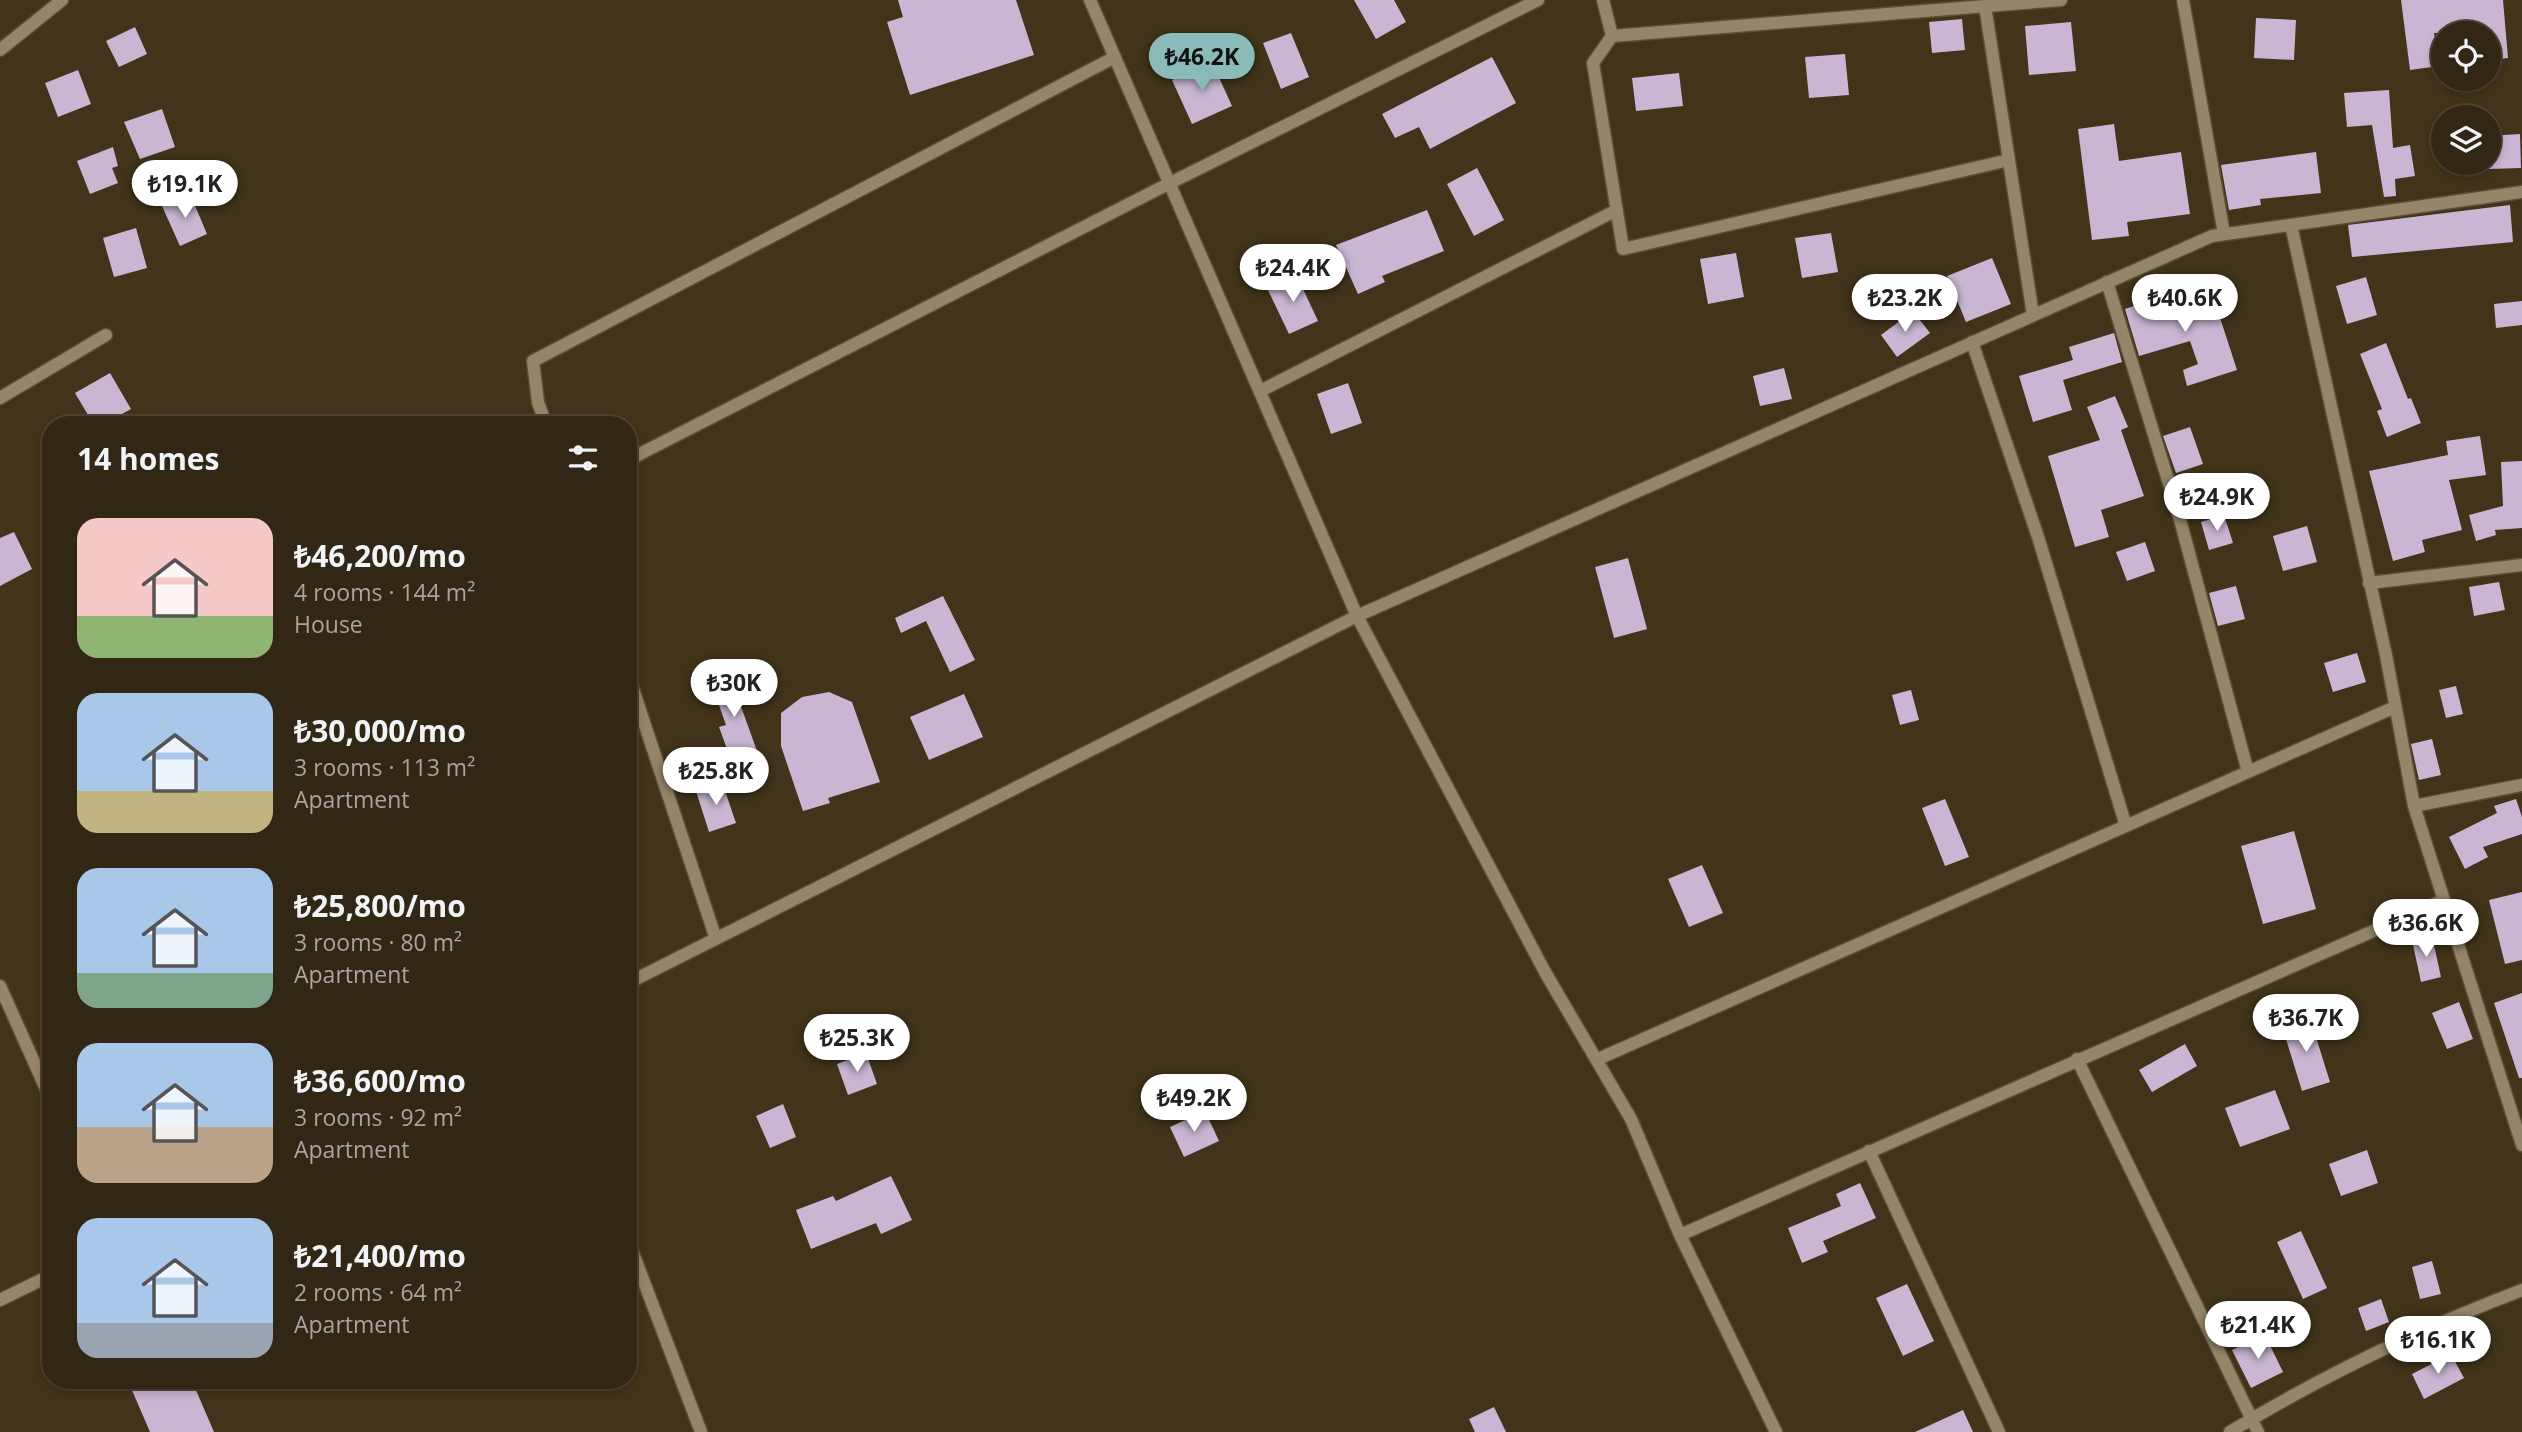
<!DOCTYPE html>
<html lang="en">
<head>
<meta charset="utf-8">
<style>
  body { margin:0; font-family:"Open Sans",sans-serif; background:#3a2f1d; color:#f1f3f6; height:100vh; display:flex; flex-direction:column; font-size:26px; white-space:nowrap }
  * { box-sizing:border-box; margin:0 }
  p { font-size:23px; color:#a8a5a0 }
  .icon { flex:none; width:38px; height:38px; fill:none; stroke:currentColor; stroke-width:2; stroke-linecap:round; stroke-linejoin:round }
  .map { position:relative; flex:1; overflow:hidden }
  .sheet { position:absolute; left:42px; top:416px; width:595px; height:973px; display:flex; flex-direction:column; background:#322714; border-radius:28px; box-shadow:0 4px 10px #0003,0 0 0 2px #4d4434 }
  .sheet>* { flex:none }
  .buttons { position:absolute; left:2431px; top:21px; display:grid; gap:14px }
  .buttons a { display:grid; place-items:center; width:70px; height:70px; border-radius:50%; background:#322714; box-shadow:0 4px 10px #0003,0 0 0 2px #4d4434; font-size:35px }
  .price { position:absolute; translate:-50% -60px; padding:0 16px; border-radius:24px; background:#fff; color:#222; font-size:23px; line-height:46px; filter:drop-shadow(0 2px 4px #0008) }
  .price::after { content:''; position:absolute; left:50%; top:42px; width:21px; height:16px; margin-left:-10px; background:inherit; clip-path:polygon(0 0,100% 0,50% 100%) }
  .price.active { background:#8bbbb9; color:#111 }
  ul { padding:0; list-style:none }
  li { display:flex; align-items:center; gap:21px; height:175px; padding:0 35px }
  li span { display:grid; place-items:center; flex:none; width:196px; height:140px; border-radius:21px; color:#555 }
  li>.icon { margin-inline-start:auto }
  span .icon { width:84px; height:84px; fill:#fffc; stroke-width:1 }
  li b { font-size:30px }
  h2 { display:flex; justify-content:space-between; align-items:center; height:84px; padding:0 35px; font-size:30px }
  .map>svg:first-child { display:block }
</style>
</head>
<body>
<div class="map">
<svg width="2522" height="1432" viewBox="0 0 2522 1432">
  <rect width="100%" height="100%" fill="#42341a"/>
  <!-- building -->
  <path fill="#c9b6d3" d="M898,0H1016L1034,55L910,95L887,22L903,17Z
    M1354,0H1394L1406,22L1376,39Z
    M2401,0H2503L2508,58L2488,60V33H2434L2439,66L2410,70Z
    M2256,18L2296,20L2294,60L2254,58Z
    M1962,19L1965,50L1932,53L1929,22Z
    M2071,22L2076,71L2029,75L2025,26Z
    M135,27L147,54L119,67L106,41Z
    M1291,33L1309,77L1281,89L1263,43Z
    M1845,54L1849,95L1809,98L1805,57Z
    M1492,57L1516,103L1430,149L1419,127L1395,138L1382,114Z
    M1212,62L1232,106L1192,124L1172,80Z
    M78,70L91,104L58,117L45,83Z
    M1679,73L1683,106L1636,111L1632,78Z
    M2389,90L2393,148L2410,145L2415,176L2395,179L2396,196L2384,197L2372,125L2347,127L2344,93Z
    M162,109L175,147L140,159L124,122Z
    M2114,124L2119,161L2181,152L2190,214L2127,222L2129,236L2092,240L2078,129Z
    M2520,134L2521,168L2488,169V136Z
    M113,147L118,166L112,168L118,183L90,194L77,161Z
    M2316,152L2321,193L2260,199L2261,205L2229,210L2221,165Z
    M1477,168L1504,220L1474,236L1447,184Z
    M190,194L207,234L180,246L162,206Z
    M2510,205L2513,242L2352,257L2348,225Z
    M1427,210L1444,251L1382,276L1385,282L1358,294L1336,245Z
    M136,228L147,268L114,277L103,238Z
    M1831,233L1838,272L1802,278L1795,238Z
    M1736,253L1744,297L1708,304L1700,259Z
    M1992,258L2011,304L1966,322L1947,276Z
    M1296,274L1318,321L1289,334L1267,288Z
    M2366,277L2377,315L2347,324L2336,286Z
    M2211,290L2237,370L2187,386L2183,370L2198,364L2190,341L2139,356L2125,309L2149,301L2152,309Z
    M2522,301V325L2496,328L2494,304Z
    M1913,311L1930,333L1897,357L1881,335Z
    M2114,333L2122,362L2063,380L2072,410L2033,422L2019,376L2073,360L2069,347Z
    M2386,343L2408,399L2411,398L2421,423L2387,437L2377,411L2382,409L2360,354Z
    M1784,368L1792,399L1760,406L1753,376Z
    M110,373L131,409L102,425H94L75,393Z
    M1348,383L1362,423L1331,434L1317,394Z
    M2115,396L2128,427L2121,430L2144,496L2101,510L2109,537L2075,547L2048,456L2100,440L2087,407Z
    M2190,427L2203,464L2176,473L2163,436Z
    M2480,436L2486,475L2449,480L2462,530L2422,540L2425,552L2393,561L2369,471L2448,455L2446,441Z
    M2522,461V528L2495,530L2496,535L2476,541L2469,515L2503,506L2501,462Z
    M2224,515L2233,543L2209,550L2201,522Z
    M2307,526L2317,562L2283,571L2273,536Z
    M14,532L32,569L0,586V538Z
    M2145,542L2155,571L2127,581L2116,552Z
    M1628,558L1647,629L1614,638L1595,567Z
    M2499,582L2505,610L2474,616L2469,587Z
    M2236,586L2245,619L2218,626L2209,593Z
    M943,596L975,660L950,672L926,621L901,633L895,618Z
    M2357,653L2366,682L2333,692L2324,663Z
    M736,677L744,699L739,701L757,751L731,760L719,727L726,725L712,685Z
    M2456,686L2463,714L2446,718L2439,690Z
    M1911,690L1919,720L1900,725L1892,695Z
    M829,692L852,702L880,782L828,798L830,803L803,811L781,746V713L802,697Z
    M964,694L983,737L929,760L910,717Z
    M2432,739L2441,775L2419,780L2411,744Z
    M722,782L736,823L709,832L696,791Z
    M1945,799L1969,857L1945,866L1922,808Z
    M2516,799L2522,817V834L2483,847L2488,857L2465,869L2449,837L2497,813L2494,806Z
    M2294,831L2316,909L2263,924L2241,846Z
    M1702,865L1723,913L1689,927L1668,879Z
    M2522,892V960L2505,964L2489,900Z
    M2432,936L2441,977L2421,982L2412,940Z
    M2522,993V1078H2519L2494,1003Z
    M2459,1002L2473,1039L2447,1049L2432,1013Z
    M2310,1018L2330,1082L2302,1091L2282,1026Z
    M2185,1044L2197,1066L2152,1092L2139,1070Z
    M866,1053L877,1084L848,1095L837,1064Z
    M2275,1090L2290,1129L2240,1147L2225,1108Z
    M783,1104L796,1137L770,1148L756,1116Z
    M1205,1111L1219,1141L1184,1157L1170,1127Z
    M2367,1150L2378,1183L2341,1196L2329,1164Z
    M891,1176L912,1220L881,1234L876,1223L811,1249L796,1210L833,1196L836,1201Z
    M1860,1183L1876,1218L1823,1241L1828,1252L1802,1263L1788,1228L1841,1206L1836,1194Z
    M2301,1231L2327,1288L2303,1299L2277,1242Z
    M2432,1261L2441,1294L2420,1299L2412,1267Z
    M1907,1284L1934,1341L1903,1356L1876,1298Z
    M2381,1299L2389,1322L2366,1331L2358,1308Z
    M2265,1335L2283,1372L2251,1388L2232,1350Z
    M2451,1354L2464,1378L2424,1399L2412,1374Z
    M128,1381H192L214,1432H150Z
    M1494,1407L1506,1432H1475L1469,1419Z
    M1963,1410L1973,1432H1915Z"/>
  <g fill="none" stroke-linecap="round" stroke-linejoin="round">
    <defs>
      <path id="minor" d="M1090,0L1357,616L1545,972L1631,1119L1680,1235L1776,1432
        M1603,0L1612,36L1593,63L1623,249L2009,160
        M2183,0L2224,234
        M1985,6L2033,315
        M1612,36L2061,0
        M0,50L62,0
        M2291,225L2386,655L2414,806L2522,1145
        M2107,282L2179,516L2248,772
        M1972,342L2038,537L2126,826
        M1260,391L1617,210
        M0,398L106,335
        M546,425L538,402L533,361L1115,57
        M628,460L1170,183L1538,0
        M2369,583L2522,565
        M628,674L716,939
        M2414,806L2522,785
        M628,983L1357,616L2212,236L2522,192
        M0,986L51,1100
        M1598,1059L2395,707
        M2077,1059L2258,1432
        M1869,1151L1999,1432
        M1680,1235L2444,900
        M628,1240L701,1432
        M0,1300L51,1275
        M2230,1432C2322,1376 2422,1328 2522,1290"/>
    </defs>
    <!-- minor casing -->
    <use href="#minor" stroke="#5a4f38" stroke-width="15"/>
    <!-- minor -->
    <use href="#minor" stroke="#958569" stroke-width="12"/>
  </g>
</svg>
<div class="buttons">
<a><svg class="icon" aria-label="locate" viewBox="0 0 24 24"><circle cx="12" cy="12" r="6"/><path d="M12 2v4M12 18v4M2 12h4M18 12h4"/></svg></a>
<a><svg class="icon" aria-label="layers" viewBox="0 0 24 24"><path d="M12 4l9 5-9 5-9-5zM3 14l9 5 9-5"/></svg></a>
</div>
<b class="price active" style="left:1202px;top:93px">₺46.2K</b>
<b class="price" style="left:185px;top:220px">₺19.1K</b>
<b class="price" style="left:1293px;top:304px">₺24.4K</b>
<b class="price" style="left:1905px;top:334px">₺23.2K</b>
<b class="price" style="left:2185px;top:334px">₺40.6K</b>
<b class="price" style="left:2217px;top:533px">₺24.9K</b>
<b class="price" style="left:734px;top:719px">₺30K</b>
<b class="price" style="left:716px;top:807px">₺25.8K</b>
<b class="price" style="left:2426px;top:959px">₺36.6K</b>
<b class="price" style="left:2306px;top:1054px">₺36.7K</b>
<b class="price" style="left:857px;top:1074px">₺25.3K</b>
<b class="price" style="left:1194px;top:1134px">₺49.2K</b>
<b class="price" style="left:2258px;top:1361px">₺21.4K</b>
<b class="price" style="left:2438px;top:1376px">₺16.1K</b>
<section class="sheet">
<h2>14 homes<svg class="icon" aria-label="filters" viewBox="0 0 24 24"><path d="M4 7h16M4 17h16"/><circle cx="9" cy="7" r="2"/><circle cx="15" cy="17" r="2"/></svg></h2>
<ul>
<li><span style="background:linear-gradient(#f6c9c9 70%,#8fb573 0)"><svg class="icon" aria-label="home" viewBox="0 0 24 24"><path d="M3 11l9-7 9 7M6 9v11h12V9"/></svg></span><div><b>₺46,200/mo</b><p>4 rooms · 144 m²</p><p>House</p></div></li>
<li><span style="background:linear-gradient(#a9c7e8 70%,#c2b280 0)"><svg class="icon" aria-label="home" viewBox="0 0 24 24"><path d="M3 11l9-7 9 7M6 9v11h12V9"/></svg></span><div><b>₺30,000/mo</b><p>3 rooms · 113 m²</p><p>Apartment</p></div></li>
<li><span style="background:linear-gradient(#a9c7e8 75%,#7fa58c 0)"><svg class="icon" aria-label="home" viewBox="0 0 24 24"><path d="M3 11l9-7 9 7M6 9v11h12V9"/></svg></span><div><b>₺25,800/mo</b><p>3 rooms · 80 m²</p><p>Apartment</p></div></li>
<li><span style="background:linear-gradient(#a9c7e8 60%,#b9a48a 0)"><svg class="icon" aria-label="home" viewBox="0 0 24 24"><path d="M3 11l9-7 9 7M6 9v11h12V9"/></svg></span><div><b>₺36,600/mo</b><p>3 rooms · 92 m²</p><p>Apartment</p></div></li>
<li><span style="background:linear-gradient(#a9c7e8 75%,#9aa5b1 0)"><svg class="icon" aria-label="home" viewBox="0 0 24 24"><path d="M3 11l9-7 9 7M6 9v11h12V9"/></svg></span><div><b>₺21,400/mo</b><p>2 rooms · 64 m²</p><p>Apartment</p></div></li>
</ul>
</section>
</div>
</body>
</html>
